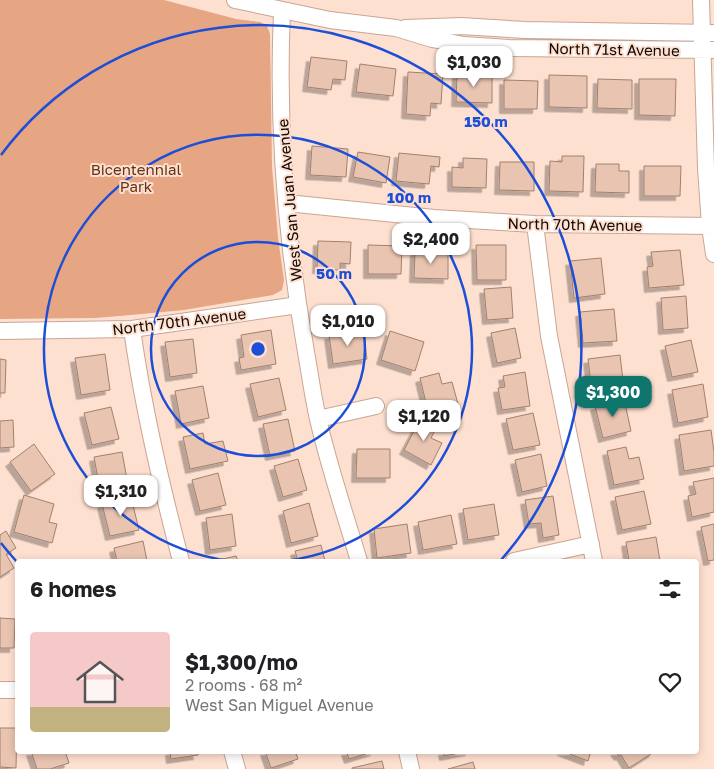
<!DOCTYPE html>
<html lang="en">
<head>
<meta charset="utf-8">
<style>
  body { margin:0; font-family:"Golos Text",sans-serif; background:#f6f6f6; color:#202124; height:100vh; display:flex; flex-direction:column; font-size:19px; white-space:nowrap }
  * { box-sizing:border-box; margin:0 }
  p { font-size:16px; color:#757577 }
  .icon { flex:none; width:28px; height:28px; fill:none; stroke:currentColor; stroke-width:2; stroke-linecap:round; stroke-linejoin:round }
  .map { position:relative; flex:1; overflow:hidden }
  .sheet { position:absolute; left:15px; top:559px; width:684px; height:195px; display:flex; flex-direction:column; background:#fff; border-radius:5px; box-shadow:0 2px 8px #0003 }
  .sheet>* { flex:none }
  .price { position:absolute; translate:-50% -42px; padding:0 11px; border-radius:10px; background:#fff; color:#222; font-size:16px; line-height:32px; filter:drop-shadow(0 1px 2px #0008) }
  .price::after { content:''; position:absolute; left:50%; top:30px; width:15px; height:11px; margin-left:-8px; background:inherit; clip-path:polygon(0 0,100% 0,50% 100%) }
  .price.active { background:#0f766e; color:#fff }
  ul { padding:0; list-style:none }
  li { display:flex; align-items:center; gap:15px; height:125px; padding:0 15px }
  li+li { border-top:1px solid #e0e0e0 }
  li span { display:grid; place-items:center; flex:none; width:140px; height:100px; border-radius:5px; color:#555 }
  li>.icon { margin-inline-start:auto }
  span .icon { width:60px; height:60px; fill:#fffc; stroke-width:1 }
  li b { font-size:21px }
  h2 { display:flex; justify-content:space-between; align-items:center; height:60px; padding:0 15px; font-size:21px }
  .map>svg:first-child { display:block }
</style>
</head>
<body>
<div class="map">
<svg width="714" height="769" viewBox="0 0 714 769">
  <defs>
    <filter id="shadow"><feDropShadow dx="-4.5" dy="4.5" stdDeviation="0" flood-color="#0004"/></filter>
  </defs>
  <rect width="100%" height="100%" fill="#fee0d0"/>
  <!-- green -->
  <path fill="#e6a583" d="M0,0H164L236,19L260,22L267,26L270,34L272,167L278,238L284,280L282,290L273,295L184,310L131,315L95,318L0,319Z"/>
  <!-- building -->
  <path fill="#e9c4b1" stroke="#a2806e" filter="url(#shadow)" d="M311,57L347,61L345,80L333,79L331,90L307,87Z
    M360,64L396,69L393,96L356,92Z
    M408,72L443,74L441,104L431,103L430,116L406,114Z
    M457,74H492V103L456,102Z
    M549,75L587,76V108L549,107Z
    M598,79L632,80V109L597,108Z
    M639,79H676L675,116L639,115Z
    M504,80L538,81L537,109H504Z
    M312,146L348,149L346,177L310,175Z
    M358,152L390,157L386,183L353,177Z
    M399,153L440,157L439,167L431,166L429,184L396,181Z
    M562,156H584L583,192L549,191L550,161L562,162Z
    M463,158L487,159L486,188L452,187V167L463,168Z
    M500,162H534V191L499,190Z
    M596,164H619V171H629V193L595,192Z
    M644,166H681L680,196H644Z
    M318,241L351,242L350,264L340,263V270L317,269Z
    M368,245L402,246L401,274H368Z
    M476,245H506V280H477Z
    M680,250L684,285L649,288L647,267L653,266L651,252Z
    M415,251H448V279L414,278Z
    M601,258L605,294L574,298L570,261Z
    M511,287L513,318L487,320L484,289Z
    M686,296L688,328L663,330L661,298Z
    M614,309L617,341L583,343L580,312Z
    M515,328L521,358L497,363L491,333Z
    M271,330L276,364L241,370L239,358L244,357L241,335Z
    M363,331L367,359L333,364L329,335Z
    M390,331L424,342L415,371L381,360Z
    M193,339L197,373L170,377L165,342Z
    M691,340L698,372L672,377L665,346Z
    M105,354L110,390L81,395L75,358Z
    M620,355L624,389L592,393L588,359Z
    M0,359L6,360L5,393H0Z
    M525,372L530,406L502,410L498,388L505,387L503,376Z
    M439,373L442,384L452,382L458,404L428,411L420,378Z
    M279,378L286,410L258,417L250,384Z
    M703,384L708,417L678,423L672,390Z
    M203,386L209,418L181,424L175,391Z
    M624,399L631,431L603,438L595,406Z
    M111,407L119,439L92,445L84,413Z
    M533,413L540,445L513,450L506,419Z
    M421,418L437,426L431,438L442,443L431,465L404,450Z
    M288,419L295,451L270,456L263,424Z
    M13,420L14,447L0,448V421Z
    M711,430L714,452V466L684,471L679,435Z
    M203,433L205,444L223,441L228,461L190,469L183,437Z
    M34,444L55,474L31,491L10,462Z
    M626,447L629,459L639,457L644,479L614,485L607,451Z
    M357,449H390V478H356Z
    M122,452L128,485L100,490L94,457Z
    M541,454L547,486L522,492L515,460Z
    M298,459L307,490L283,497L274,466Z
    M218,473L226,505L200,511L192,480Z
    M714,478V512L692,517L688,496L696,494L693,482Z
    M644,491L651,524L622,530L615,497Z
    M24,495L54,504L49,522L57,524L52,543L14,532Z
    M553,496L559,535L543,538L541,523L529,524L525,500Z
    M131,497L139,530L110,536L102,504Z
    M309,503L318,536L291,543L283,511Z
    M494,504L499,535L468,540L463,509Z
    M232,514L236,546L210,550L206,518Z
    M451,515L457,544L423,550L418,522Z
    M407,524L411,553L377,558L374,529Z
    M714,524V560L708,561L701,527Z
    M6,531L16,548L6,554L14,568L0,577V535Z
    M656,537L660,561H629L626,542Z
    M143,541L147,561H117L114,548Z
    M321,545L325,561H298L295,551Z
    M236,556L238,561H214Z
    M0,618L15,619L14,648H0Z
    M0,728H17L16,768L0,767Z
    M31,751H65L69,763L50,769H37Z
    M170,751H197L198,755L171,759Z
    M265,751H295L298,759L271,768Z
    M346,751H375L349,759Z
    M443,751H470L444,756Z
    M562,751H591L588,761Z
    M615,751H653L654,752L629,768L621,755L619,756Z
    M382,761L384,769H352V768Z
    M473,762L475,769H448Z"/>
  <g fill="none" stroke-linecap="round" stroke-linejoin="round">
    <defs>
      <path id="minor" d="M235,0L330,20L396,28L432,39L464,45L509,48L714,50
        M701,0L706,168L710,226L714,254
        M282,11C277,124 286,240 306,352C310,374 313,397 318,419C329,467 345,514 359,561
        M405,28L461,26L525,30L714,33
        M287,203L434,218L535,224L714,226
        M535,224L549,336L594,561
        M132,329C143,408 161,485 181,561
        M0,331L132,329L298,305
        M318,419L376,406
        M514,561L591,544
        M0,690H18
        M232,751L237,769
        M407,751L411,769"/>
    </defs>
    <!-- minor casing -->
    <use href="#minor" stroke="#c9a593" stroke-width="18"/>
    <!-- minor -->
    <use href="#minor" stroke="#fff" stroke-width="16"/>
  </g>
  <!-- distance rings -->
  <g fill="none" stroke="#1d4ed8" stroke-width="2.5">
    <circle cx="258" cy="349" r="107"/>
    <path d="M230 561A214 214 0 1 1 286 561"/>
    <path d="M17 562A322 322 0 0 1 1 543M1 155A322 322 0 1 1 501 560"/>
  </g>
  <g text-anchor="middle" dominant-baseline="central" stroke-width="4" stroke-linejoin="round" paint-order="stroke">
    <!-- street labels -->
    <g font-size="15" fill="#140804" stroke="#fee0d0">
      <text transform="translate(614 49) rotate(1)">North 71st Avenue</text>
      <text transform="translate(289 200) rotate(-95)">West San Juan Avenue</text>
      <text transform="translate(575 224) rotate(1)">North 70th Avenue</text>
      <text transform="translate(179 321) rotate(-7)">North 70th Avenue</text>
    </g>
    <!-- park labels -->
    <g font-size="15" fill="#633215" stroke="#fee0d0">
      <text x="136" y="169">Bicentennial<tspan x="136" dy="17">Park</tspan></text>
    </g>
  </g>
  <circle cx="258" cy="349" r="8" fill="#1d4ed8" stroke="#fee0d0" stroke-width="2.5"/>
  <g font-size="15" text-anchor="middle" font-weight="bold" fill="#1d4ed8" stroke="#fee0d0" stroke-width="4" stroke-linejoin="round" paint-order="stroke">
    <text x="486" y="127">150 m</text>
    <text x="409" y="203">100 m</text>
    <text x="334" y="279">50 m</text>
  </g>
</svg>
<b class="price" style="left:474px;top:88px">$1,030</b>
<b class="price" style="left:431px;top:265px">$2,400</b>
<b class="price" style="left:348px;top:347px">$1,010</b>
<b class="price active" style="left:613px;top:418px">$1,300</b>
<b class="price" style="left:424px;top:442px">$1,120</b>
<b class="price" style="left:121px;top:517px">$1,310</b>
<section class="sheet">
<h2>6 homes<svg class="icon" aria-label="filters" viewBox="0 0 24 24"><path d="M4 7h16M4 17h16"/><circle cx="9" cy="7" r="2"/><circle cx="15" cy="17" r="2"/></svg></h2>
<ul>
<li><span style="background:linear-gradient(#f6c9c9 75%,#c2b280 0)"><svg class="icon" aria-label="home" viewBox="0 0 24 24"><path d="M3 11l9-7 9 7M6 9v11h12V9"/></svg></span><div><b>$1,300/mo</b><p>2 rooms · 68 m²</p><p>West San Miguel Avenue</p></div><svg class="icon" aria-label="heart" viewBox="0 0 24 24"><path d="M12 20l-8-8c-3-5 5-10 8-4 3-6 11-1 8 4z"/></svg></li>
</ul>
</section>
</div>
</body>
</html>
